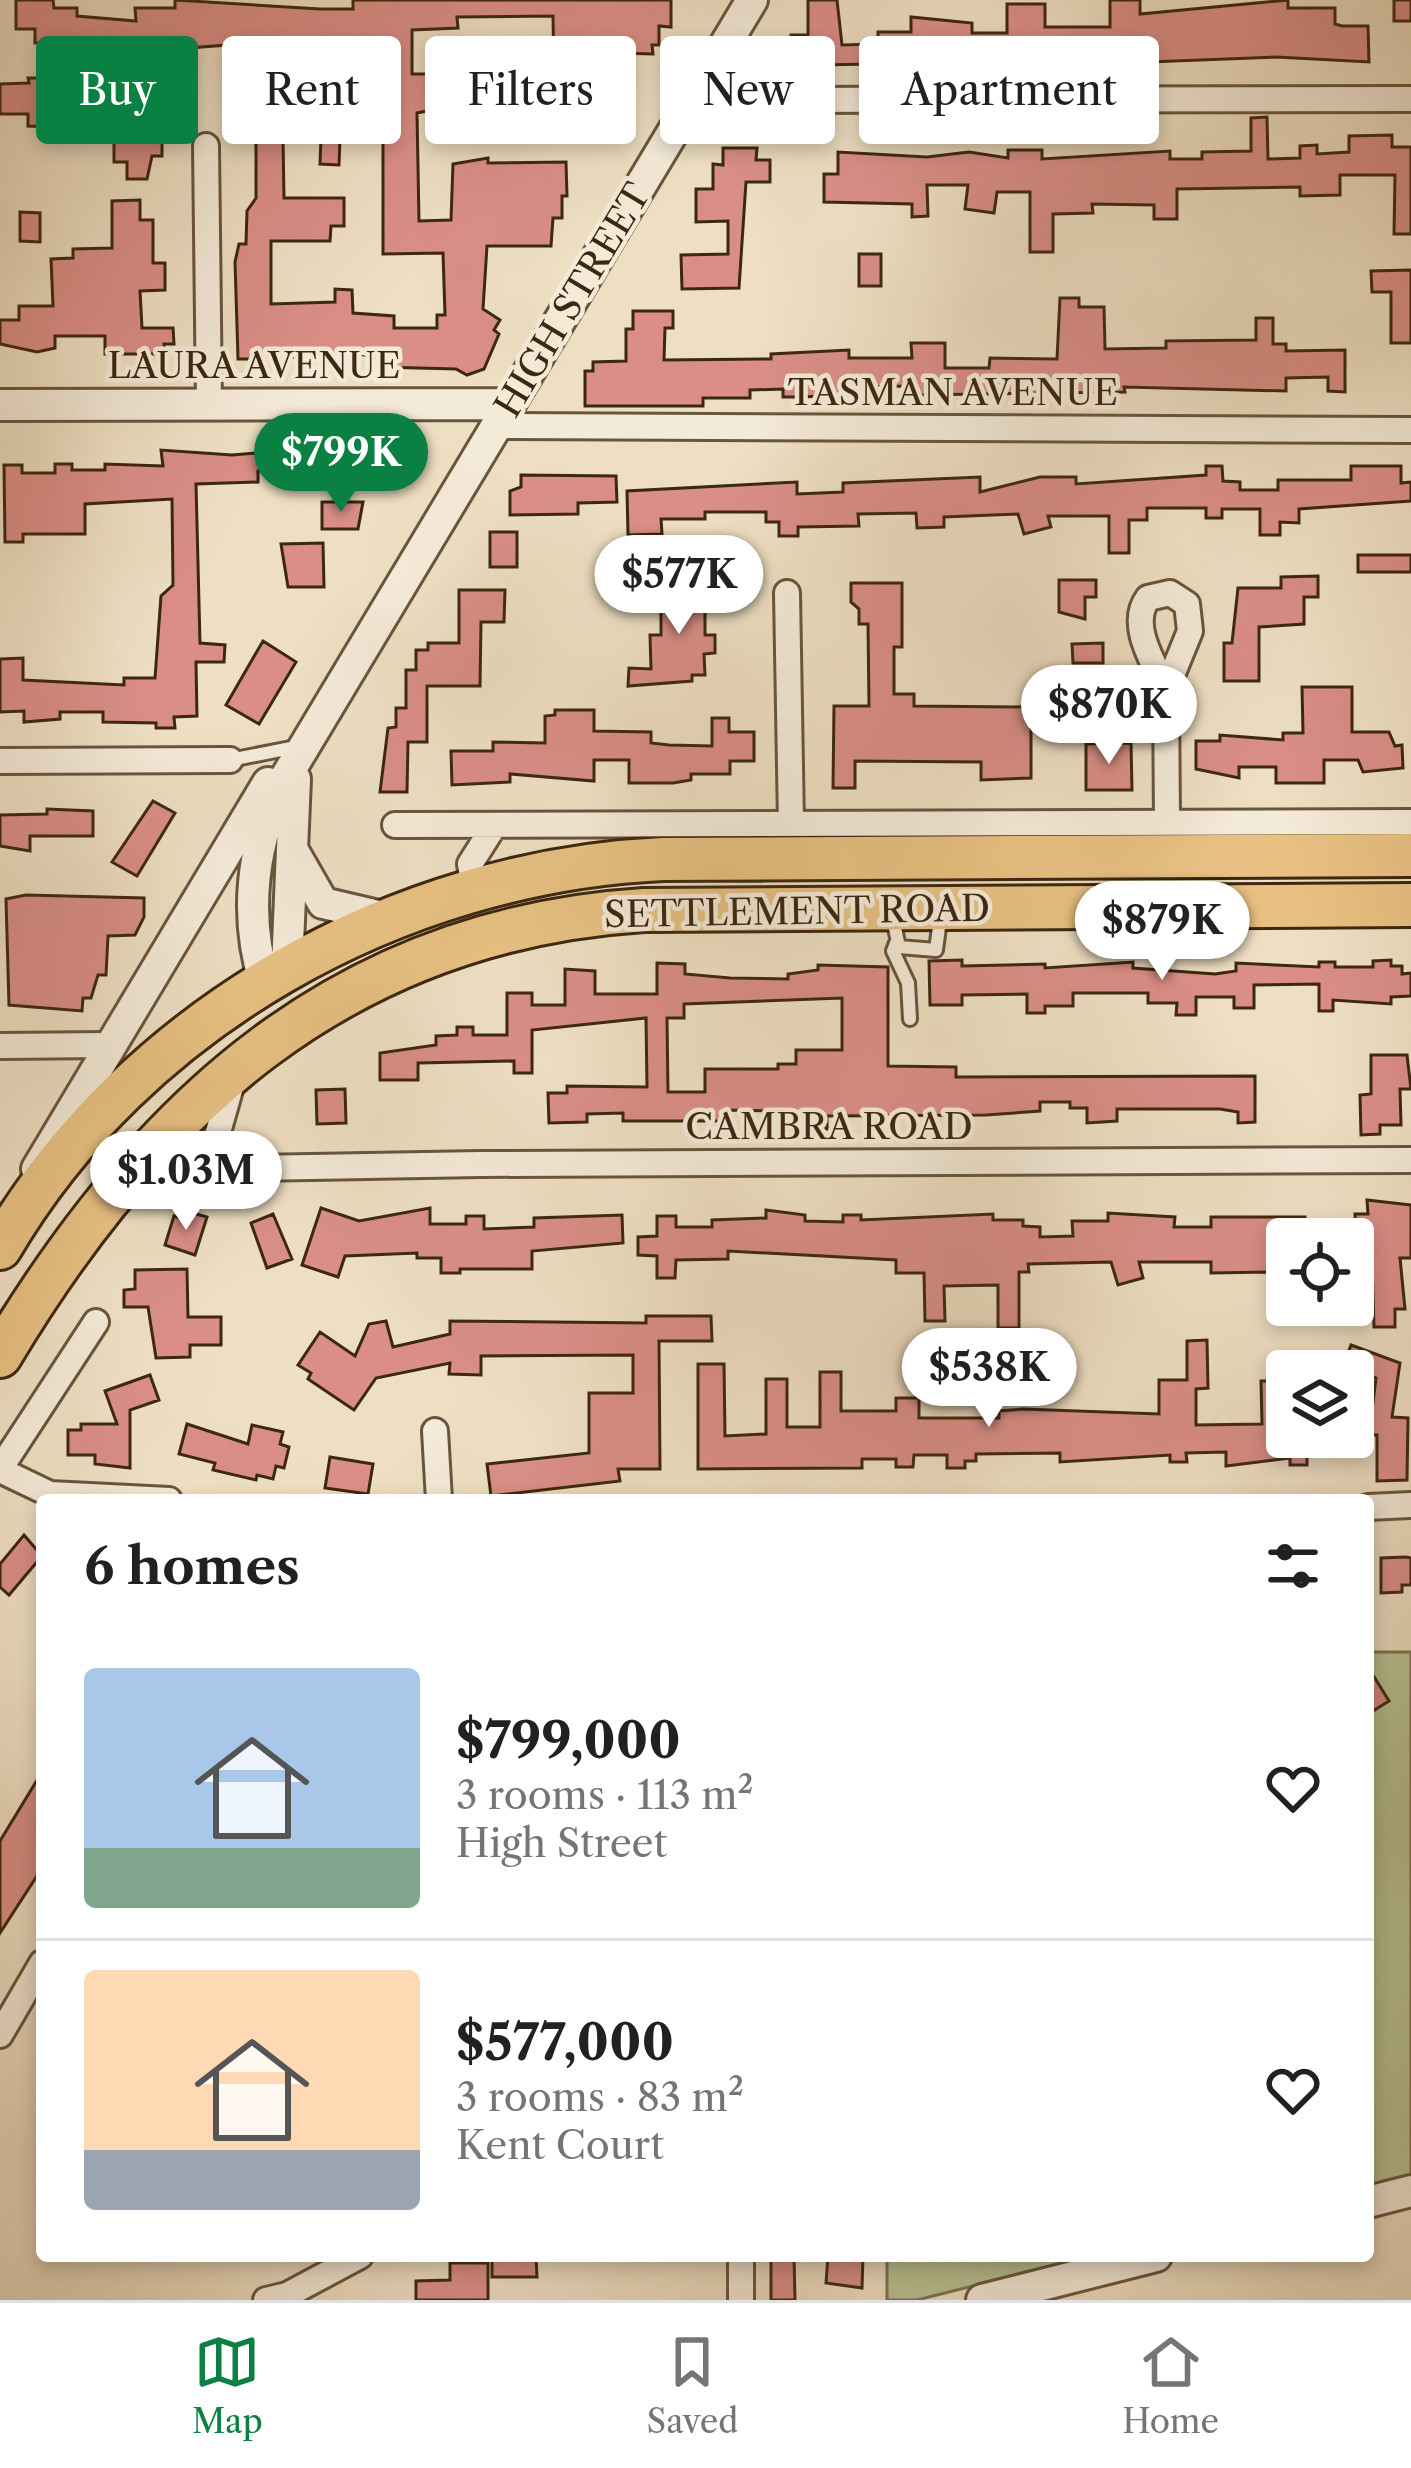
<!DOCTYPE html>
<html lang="en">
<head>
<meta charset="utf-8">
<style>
  body { margin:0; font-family:"Libre Caslon Text",serif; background:#f6f6f6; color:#202124; height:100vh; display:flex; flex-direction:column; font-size:45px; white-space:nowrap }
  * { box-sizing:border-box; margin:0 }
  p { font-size:39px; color:#757577 }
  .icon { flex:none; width:66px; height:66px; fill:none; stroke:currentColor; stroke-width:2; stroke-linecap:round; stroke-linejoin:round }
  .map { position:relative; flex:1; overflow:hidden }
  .details { position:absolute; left:36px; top:1494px; width:1338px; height:768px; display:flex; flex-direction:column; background:#fff; border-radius:12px; box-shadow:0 6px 18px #0003 }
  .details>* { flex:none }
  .hud { position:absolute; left:36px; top:36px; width:1341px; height:108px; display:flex; gap:24px }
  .buttons { position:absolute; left:1266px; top:1218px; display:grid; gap:24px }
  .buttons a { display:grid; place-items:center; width:108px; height:108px; border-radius:12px; background:#fff; box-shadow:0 6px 18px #0003; font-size:60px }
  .price { position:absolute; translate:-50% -102px; padding:0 27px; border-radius:42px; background:#fff; color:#222; font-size:39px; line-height:78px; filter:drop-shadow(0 3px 6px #0008) }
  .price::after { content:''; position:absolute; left:50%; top:72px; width:36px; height:27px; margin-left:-18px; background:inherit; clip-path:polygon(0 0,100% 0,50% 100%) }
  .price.on { background:#0b8043; color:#fff }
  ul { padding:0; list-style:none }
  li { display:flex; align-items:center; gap:36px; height:300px; padding:0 48px }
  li+li { border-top:3px solid #e0e0e0 }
  li span { display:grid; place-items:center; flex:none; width:336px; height:240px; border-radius:12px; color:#555 }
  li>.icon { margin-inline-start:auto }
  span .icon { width:144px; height:144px; fill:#fffc; stroke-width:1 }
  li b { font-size:51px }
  h2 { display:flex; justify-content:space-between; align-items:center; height:144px; padding:0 48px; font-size:51px }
  .pill { padding:0 42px; border-radius:12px; background:#fff; box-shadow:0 6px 18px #0003; font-size:42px; line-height:108px }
  .pill.on { background:#0b8043; color:#fff }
  .dock { display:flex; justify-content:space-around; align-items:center; height:168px; border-top:3px solid #e0e0e0; background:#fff; font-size:33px; color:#757577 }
  .dock a { display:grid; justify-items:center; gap:6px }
  .dock .on { color:#0b8043 }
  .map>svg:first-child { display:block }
</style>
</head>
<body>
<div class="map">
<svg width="1411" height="2300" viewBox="0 0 1411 2300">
  <rect width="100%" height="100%" fill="#eedfc3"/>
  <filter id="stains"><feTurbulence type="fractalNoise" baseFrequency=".00167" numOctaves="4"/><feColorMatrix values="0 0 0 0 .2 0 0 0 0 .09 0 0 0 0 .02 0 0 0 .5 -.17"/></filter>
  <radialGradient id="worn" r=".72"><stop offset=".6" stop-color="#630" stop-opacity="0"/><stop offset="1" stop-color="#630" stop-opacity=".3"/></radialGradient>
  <!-- green -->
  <path fill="#b7c295" stroke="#7a7452" stroke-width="3" d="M1368,1652H1411V2176L1368,2187Z
    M887,2256H1093L917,2300H887Z"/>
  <!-- building -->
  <path fill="#da8e87" stroke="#3c2710" stroke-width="3" fill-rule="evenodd" d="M16,0H53L54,8H77V16L136,21L135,8H175V0L320,9H353V0H671V27L659,26V45H652L653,54L613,53V90L629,91V115L564,114L552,107L477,113L432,103V110L417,113L419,221L451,220L453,164L488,158V163L566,162L567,196H562V218H553L551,246H487L483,309L500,320L494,330L499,334L484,369L467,375L456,369L380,367V357L349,353L289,358L288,353H257V359H238L235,262L239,244H246L247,211L256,198V139H283L284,198H344V226H331L330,241H271V304L335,302V289L352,290L353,313L394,316V328H437V315H445L443,253L383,254V117L355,116L354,40L240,39V44L189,48V97H195V117L159,120V64H107V50H59L60,43H35V29H16ZM553,16L554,74H412V30L458,28L457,17Z
    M808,0H837L842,45L878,44V32H911V17L972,23V33H1007V4H1045V27H1110V0H1140V14L1288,0V8H1335V24L1342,26H1368L1369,62L1276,57L1123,63V53L976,54V64H907V71L878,72V64L813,65L808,52L791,53V35H808Z
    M1394,0H1411V21H1394Z
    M28,78H53V127L28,126V114H0V84L29,83Z
    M1267,117L1268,159L1300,158V146L1317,145V154L1349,152V136L1392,135V147H1411V234H1394L1395,175H1340V195L1300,196V187L1177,189V219H1154V205L1092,204L1093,213L1053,214V252H1030V192H997L994,213L965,209L968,185H927L928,216L912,217V204L824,202V174H838V152L927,157L969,152L1008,158V150H1042V159L1170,151V159H1202V152L1251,151V118Z
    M114,138H162V156H152L147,179H127V162H114Z
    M321,138H340L339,165L320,164Z
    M723,148H757L756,160H770V182H746L739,288L682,289L681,255L728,254V221L696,222V189H713V164L723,165Z
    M140,200V220H153V263H165V290L140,291L142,328H173L174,344H164L165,354H105V336H55V348L37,352L0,344V320H19V306H53L51,259L73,258V249L112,248V201Z
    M20,212L40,213V242L20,241Z
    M859,254H881V286H859Z
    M1411,270V343H1391V292H1372L1371,271Z
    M1060,298H1079V307H1104L1105,349L1166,348V341L1256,340V318H1273V344H1286V351L1345,350V392L1328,391V377L1286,378V391L1124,387L1125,392L912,395V386L849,387V395L800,397H783V389L750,390V398H703V406H585V371H593V362L626,361V329H633V311H673V328H665L664,360L771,359V354L849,350V358H912L911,343H945V368H989L990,358L1057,359Z
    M340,437L410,438V477H376V468L337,467L258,471V482L196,484L200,643L225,645L224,662H196L197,716L174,717L175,728H156V723L103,722V712H60V719L24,722V711L0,712V659L23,658V680L124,685V678H155L161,596L173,585L172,499L85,504V534H23V542H5L4,465H22V473H55V464H72V470H105V464L163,466L161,450L232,455L282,451V442H339Z
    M1206,466H1222L1223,481L1240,482V490H1278V480H1351V466H1401V483L1411,482V501L1299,509V523L1280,522V535H1260V509H1222V518H1206V508H1147V520H1129V553H1109V516H1048L1051,527L1024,534L1018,514L944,517V527L917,528L916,513L858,514L859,526L798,527V536H779V522H766V512H705V519H661L662,534L628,535L627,491L797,482V494L843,492V483L980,477V492L1040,477H1076V484L1206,475Z
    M521,475L616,476L617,502L578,503V514L510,515V491L521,487Z
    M322,502H363L358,529H322Z
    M490,532H517V567H490Z
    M323,543L324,587H288L281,544Z
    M1358,555H1411V572H1358Z
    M1318,576V597H1304V624L1259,627V681H1224V643H1232L1238,588H1281V577Z
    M1059,580H1096V597H1085V619L1059,612Z
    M661,583L715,584V601H705V635H715V653L704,654L705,675H692V681L628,686L629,668L651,669L650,635H661Z
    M851,583H902V647H894V694H914V706L1031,707V778L981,780V762L855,761V788H833L834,706H869L868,624H859V609L851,602Z
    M459,590H505L504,622H481L480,686H427V742H408L407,792H380L388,728L396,727V708H406V670H416V650H428V643H459Z
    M263,641L296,662L259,724L226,705Z
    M1103,643V663H1073L1072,644Z
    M1302,687H1352V732H1389L1395,746L1402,745L1403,768L1363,772L1358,760H1324V783H1276V767H1239V778L1196,769V741H1220V735L1283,740V733H1303Z
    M555,710H594V731L651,732V743L669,745L712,746V718H729V732H754V761H730V774H691V780L673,783H629V760H594V781L510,774V782L452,785L451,751H493V742L545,743V716L555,715Z
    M1131,743L1132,790H1086V744Z
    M153,801L175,813L137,876L112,862Z
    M47,809L93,811V836H30V851L0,846V815L47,814Z
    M26,895L144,898V917L135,935L108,936L106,975H98L91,998H83L82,1011L9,1005L6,899Z
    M962,960V966L1045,964V968L1133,962V968L1215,974L1236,971V963L1319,967V962H1335V967H1373V961L1391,960V966H1402V974L1411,973V996L1391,997V1004L1333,1000V1011H1319V984L1254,985V1008H1234V997H1196V1015H1176L1177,1003H1148V993H1073V1006H1045V1013H1027V994L962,995V1005H930L929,961Z
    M657,963L685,964V974L730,978L788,979V974L818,970V965L888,967V1066L956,1067V1077L1255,1076V1122L1238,1123V1112L1220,1109H1117V1121L1087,1123V1108H1070V1102H1040V1111L986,1115L827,1116V1129H781V1111L726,1110V1121H623V1113L587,1114V1122L549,1123L548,1093H567V1086L647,1087L646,1018L532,1030V1073H514V1061L418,1063V1080H380V1053L436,1045V1036L457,1035V1027H473V1035H507V993H532V1005H565V969L595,971V994H657ZM842,998V1050H796V1064H778V1069H705V1092H668L667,1018H684V1004Z
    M1371,1055H1407L1411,1089H1400L1401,1125H1380V1134L1361,1135L1360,1095L1371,1094Z
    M345,1089L346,1123L317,1124L316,1090Z
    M1367,1200L1411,1205V1258H1400L1405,1309H1395V1327H1374L1371,1235H1356L1355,1214H1368Z
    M321,1208L359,1221L430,1208V1224H466V1216H484V1229L534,1227V1218L622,1215L623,1243L532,1251V1269H460V1273H441V1258H417V1253L345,1256L338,1277L302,1265Z
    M766,1210L805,1215V1221L843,1222V1215H861V1220L993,1214V1220H1023V1226L1040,1227V1237L1073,1236L1072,1221H1108V1213L1175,1217L1174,1227H1211V1217H1305V1239H1287V1304H1269V1272L1211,1273V1262H1139L1143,1278L1118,1285L1111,1262L1028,1264L1029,1272H1019V1328H998V1285L944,1286L945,1321H925L924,1273H896V1260L728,1251V1259L676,1260L675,1278H657V1256L638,1255V1237L657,1236V1216H676V1227H712V1220L766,1218Z
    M186,1211L207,1217L195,1255L165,1245L174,1216L183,1219Z
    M273,1214L292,1259L267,1268L251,1223Z
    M187,1269L188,1317H221V1345H190V1357L156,1358L148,1307H124V1290L135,1289V1270Z
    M646,1316H711L712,1341H659L660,1469H618L620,1481L491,1496L487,1464L589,1453V1393H633V1355L481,1356V1375L449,1374L450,1363L376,1378L354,1410L308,1379L311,1373L298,1365L320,1332L355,1356L369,1324L386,1321L393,1347L450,1334V1321L646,1323Z
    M1207,1340L1208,1388L1196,1389V1425L1262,1424L1261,1381H1286L1287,1437H1307V1465H1290V1458L1226,1466V1452L1186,1453L1187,1462H1170V1455L1060,1462V1453L976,1454V1461H965V1468H947V1455H914L913,1467H896V1459H862V1468L698,1469V1364H724L725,1436L766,1434V1379H787V1427H820V1372H841V1411H896V1398H919V1418H999V1411L1023,1409L1159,1414V1380H1187V1341Z
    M1351,1345L1400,1363L1392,1417L1408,1418L1407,1480L1377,1481V1435H1369L1376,1378L1343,1366Z
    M150,1375L159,1400L130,1410V1468L95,1464V1455H68V1430H81V1424H117L105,1391Z
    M187,1424L248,1444L252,1425L283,1432L280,1444L289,1447L284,1468L276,1466L273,1479L257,1475L256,1480L213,1470L215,1463L179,1454Z
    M330,1457L373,1464L368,1494L325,1488Z
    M24,1535L42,1556L9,1595L0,1587V1564Z
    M1406,1557L1411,1558V1585H1402V1592L1381,1593V1558Z
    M1368,1667L1389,1701L1368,1714Z
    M42,1772V1868L0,1933V1841Z
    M492,2256H536L537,2277H492Z
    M771,2256H794L795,2300H771Z
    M828,2256H863L862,2288L826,2283Z
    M450,2263H488V2300H416V2281L450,2280Z"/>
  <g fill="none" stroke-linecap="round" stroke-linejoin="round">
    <defs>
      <path id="service" d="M230,760L296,747
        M892,914L899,947L936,950L941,912
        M896,943L893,951L908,983L910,1019"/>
      <path id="minor" d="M691,100L1411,99
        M206,146L209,405
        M496,426L1411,430
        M787,593L791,824
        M1166,690C1154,663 1128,625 1148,598L1170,593L1187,604L1190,631L1166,690L1167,822
        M0,761L230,760
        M395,825L1411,822
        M474,888L470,864L494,826
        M0,1046L106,1045
        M232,1083L215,1143L223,1157L244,1167
        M131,1178L247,1168L481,1164L1411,1160
        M435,1431L439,1500
        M0,1469L96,1322
        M0,1470L50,1494L169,1500
        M1368,1507L1411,1505
        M0,2035L42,1963
        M741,2256V2300
        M266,2300L287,2295L360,2256"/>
      <path id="tertiary" d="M0,405L508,404
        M292,849L323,903L387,918
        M287,968L295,779
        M265,984C245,920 251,855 277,792L752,0
        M37,1169L268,783
        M1368,2202L1411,2191
        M982,2300L1156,2256"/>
      <path id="trunk" d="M0,1248C135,1017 399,871 663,859L1411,855
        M0,1356C148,1108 342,929 644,910L1411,905"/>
    </defs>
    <!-- service casing -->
    <use href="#service" stroke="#68553d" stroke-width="18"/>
    <!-- minor casing -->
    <use href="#minor" stroke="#68553d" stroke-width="30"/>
    <!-- tertiary casing -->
    <use href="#tertiary" stroke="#68553d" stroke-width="36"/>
    <!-- trunk casing -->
    <use href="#trunk" stroke="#3c2710" stroke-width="48"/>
    <!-- service -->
    <use href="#service" stroke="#f4ead8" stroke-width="12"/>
    <!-- minor -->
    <use href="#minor" stroke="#f4ead8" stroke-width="24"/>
    <!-- tertiary -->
    <use href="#tertiary" stroke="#f4ead8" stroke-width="30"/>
    <!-- trunk -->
    <use href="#trunk" stroke="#e7c082" stroke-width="42"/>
  </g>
  <g text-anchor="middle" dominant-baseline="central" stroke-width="9" stroke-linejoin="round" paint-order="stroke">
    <!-- street labels -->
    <g font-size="36" fill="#3c2710" stroke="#f4ead8">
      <text transform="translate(572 300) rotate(-59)">HIGH STREET</text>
      <text x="254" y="365">LAURA AVENUE</text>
      <text x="953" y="392">TASMAN AVENUE</text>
      <text transform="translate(797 911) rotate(-1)">SETTLEMENT ROAD</text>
      <text x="829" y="1126">CAMBRA ROAD</text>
    </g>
  </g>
  <rect width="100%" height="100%" filter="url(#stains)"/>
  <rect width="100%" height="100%" fill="url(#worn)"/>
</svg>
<div class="buttons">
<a><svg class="icon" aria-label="locate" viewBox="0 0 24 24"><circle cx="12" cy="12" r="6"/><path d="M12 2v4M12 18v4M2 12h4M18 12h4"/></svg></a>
<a><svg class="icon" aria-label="layers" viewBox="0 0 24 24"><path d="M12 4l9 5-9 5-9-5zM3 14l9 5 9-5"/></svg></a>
</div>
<b class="price on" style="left:341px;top:515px">$799K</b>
<b class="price" style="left:679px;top:637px">$577K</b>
<b class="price" style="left:1109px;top:767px">$870K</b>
<b class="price" style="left:1162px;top:983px">$879K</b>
<b class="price" style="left:186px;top:1233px">$1.03M</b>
<b class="price" style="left:989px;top:1430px">$538K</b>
<div class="hud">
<a class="pill on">Buy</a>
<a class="pill">Rent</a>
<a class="pill">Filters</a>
<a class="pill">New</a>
<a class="pill">Apartment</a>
</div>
<section class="details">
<h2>6 homes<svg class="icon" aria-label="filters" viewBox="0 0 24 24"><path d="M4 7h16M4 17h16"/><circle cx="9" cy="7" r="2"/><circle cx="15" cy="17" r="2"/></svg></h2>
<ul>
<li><span style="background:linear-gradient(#a9c7e8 75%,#7fa58c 0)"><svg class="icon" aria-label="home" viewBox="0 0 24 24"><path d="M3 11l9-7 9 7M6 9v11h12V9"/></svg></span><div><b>$799,000</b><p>3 rooms · 113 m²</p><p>High Street</p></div><svg class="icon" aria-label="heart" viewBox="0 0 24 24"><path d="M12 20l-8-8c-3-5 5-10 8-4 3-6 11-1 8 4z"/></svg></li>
<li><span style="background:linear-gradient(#ffd9b3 75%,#9aa5b1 0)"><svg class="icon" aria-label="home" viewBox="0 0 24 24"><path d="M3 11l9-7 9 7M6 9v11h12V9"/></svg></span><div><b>$577,000</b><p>3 rooms · 83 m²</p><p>Kent Court</p></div><svg class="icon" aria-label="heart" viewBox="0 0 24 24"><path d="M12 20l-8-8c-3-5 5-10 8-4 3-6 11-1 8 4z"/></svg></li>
</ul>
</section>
</div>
<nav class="dock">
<a class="on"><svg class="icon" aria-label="map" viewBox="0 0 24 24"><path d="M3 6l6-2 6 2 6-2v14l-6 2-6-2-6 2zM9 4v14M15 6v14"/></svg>Map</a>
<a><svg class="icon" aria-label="saved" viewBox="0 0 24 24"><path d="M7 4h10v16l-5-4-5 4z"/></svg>Saved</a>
<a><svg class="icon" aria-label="home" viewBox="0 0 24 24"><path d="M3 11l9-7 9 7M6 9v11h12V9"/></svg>Home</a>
</nav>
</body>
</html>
